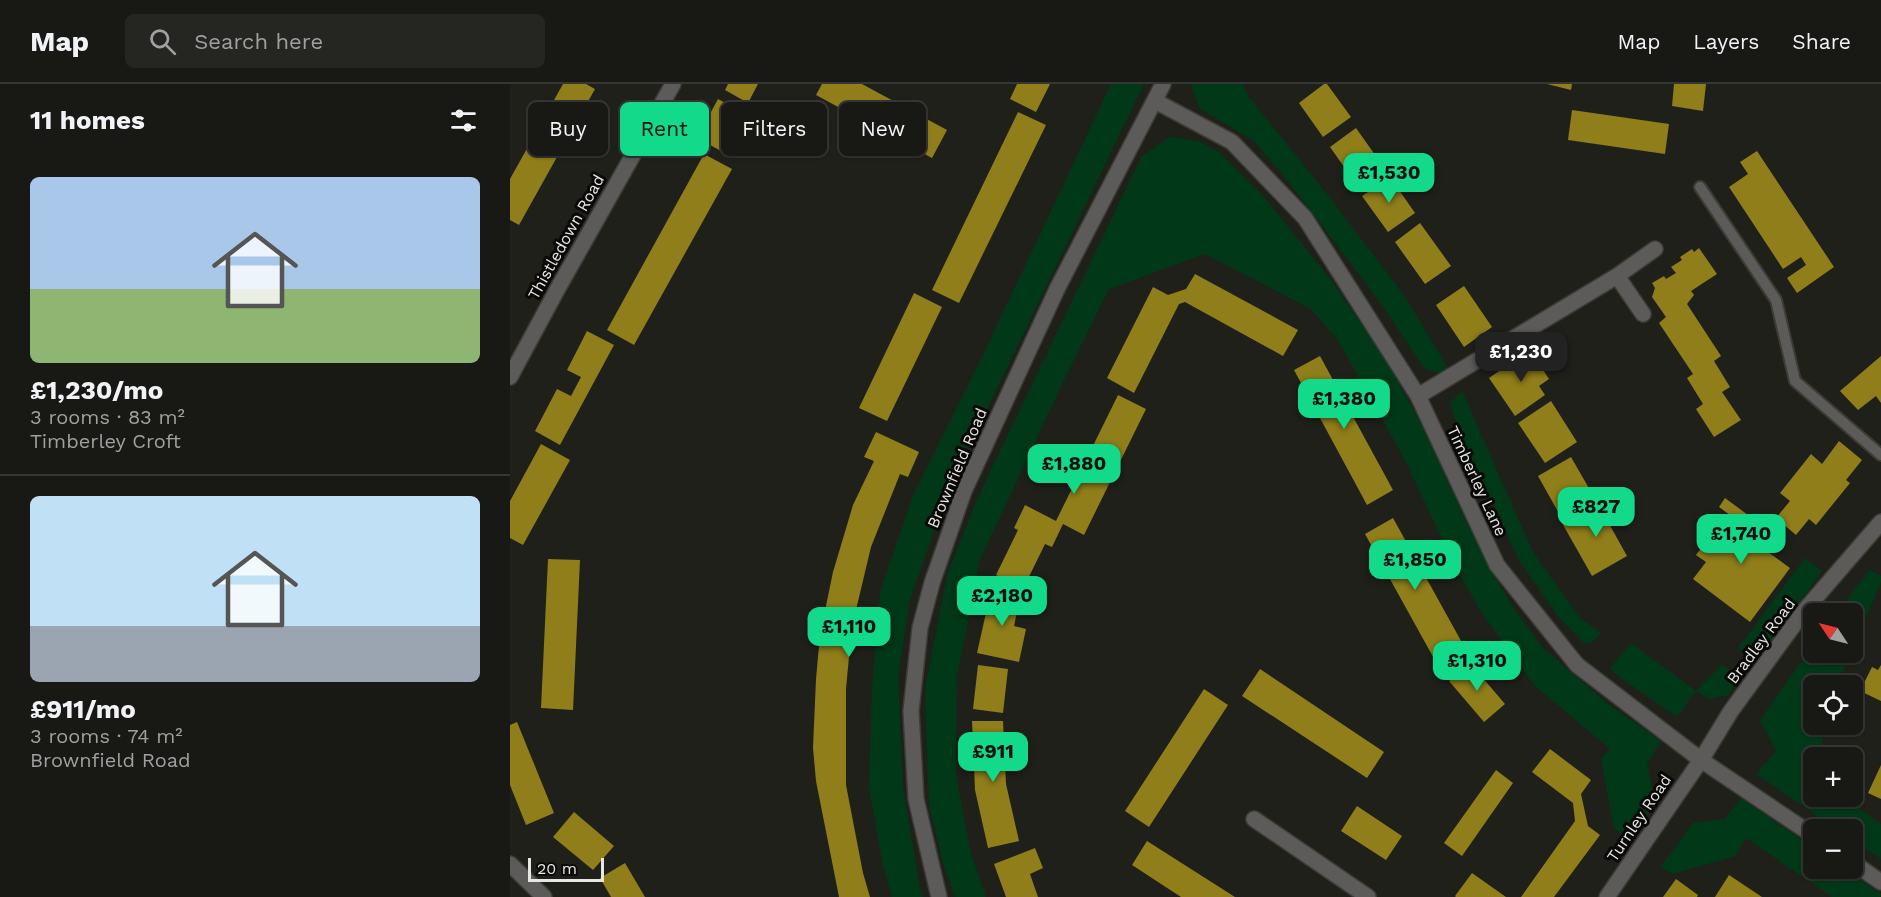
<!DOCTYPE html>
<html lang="en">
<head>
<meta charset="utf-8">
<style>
  body { margin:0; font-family:"Work Sans",sans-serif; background:#252522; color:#f1f3f6; height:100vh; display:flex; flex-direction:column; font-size:22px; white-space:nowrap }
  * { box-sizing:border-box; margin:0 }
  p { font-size:20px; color:#9fa0a0 }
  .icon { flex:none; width:33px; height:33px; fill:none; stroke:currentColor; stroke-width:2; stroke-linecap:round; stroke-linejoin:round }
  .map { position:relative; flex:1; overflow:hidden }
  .panel { display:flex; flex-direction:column; background:#181814; width:510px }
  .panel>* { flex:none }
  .banner { position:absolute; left:18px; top:18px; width:570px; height:54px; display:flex; gap:12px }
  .needle { width:39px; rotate:305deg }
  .controls { position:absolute; left:1293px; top:519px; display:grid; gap:12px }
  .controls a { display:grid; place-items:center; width:60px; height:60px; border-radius:9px; background:#181814; box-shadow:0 2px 4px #0004,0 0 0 2px #363734; font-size:30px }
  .scale { position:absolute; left:18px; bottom:15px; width:76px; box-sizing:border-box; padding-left:6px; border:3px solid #e6e6e3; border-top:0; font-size:16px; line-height:21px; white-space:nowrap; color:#e6e6e3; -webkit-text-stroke:4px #0a0908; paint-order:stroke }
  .price { position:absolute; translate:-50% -51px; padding:0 14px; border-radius:12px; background:#13d98a; color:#111; font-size:20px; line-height:39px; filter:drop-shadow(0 2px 3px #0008) }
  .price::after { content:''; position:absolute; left:50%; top:36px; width:18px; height:14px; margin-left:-9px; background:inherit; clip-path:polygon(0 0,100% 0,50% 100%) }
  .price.selected { background:#222; color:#fff }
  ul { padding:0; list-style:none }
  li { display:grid; align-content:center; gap:12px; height:318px; padding:0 30px }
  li+li { border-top:2px solid #363734 }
  li span { display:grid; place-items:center; height:186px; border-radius:9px; color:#555 }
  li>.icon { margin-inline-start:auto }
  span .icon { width:108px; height:108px; fill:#fffc; stroke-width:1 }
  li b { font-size:26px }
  h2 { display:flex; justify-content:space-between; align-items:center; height:72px; padding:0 30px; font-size:26px }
  .chip { padding:0 21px; border-radius:9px; background:#181814; box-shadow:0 2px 4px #0004,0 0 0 2px #363734; font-size:21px; line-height:54px }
  .chip.selected { background:#13d98a; color:#111 }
  header { display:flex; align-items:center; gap:36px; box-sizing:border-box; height:84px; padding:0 30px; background:#181814; border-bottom:2px solid #363734 }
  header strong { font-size:28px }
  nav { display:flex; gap:33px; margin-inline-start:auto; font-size:21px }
  .search { width:420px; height:54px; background:#252522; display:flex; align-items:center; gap:15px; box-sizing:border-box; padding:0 21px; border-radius:9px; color:#9fa0a0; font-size:22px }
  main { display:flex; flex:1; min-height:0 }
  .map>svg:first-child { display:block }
</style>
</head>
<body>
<header>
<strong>Map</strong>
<div class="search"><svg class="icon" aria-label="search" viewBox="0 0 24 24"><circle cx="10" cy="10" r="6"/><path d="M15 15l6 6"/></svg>Search here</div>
<nav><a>Map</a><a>Layers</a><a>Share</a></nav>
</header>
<main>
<section class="panel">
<h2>11 homes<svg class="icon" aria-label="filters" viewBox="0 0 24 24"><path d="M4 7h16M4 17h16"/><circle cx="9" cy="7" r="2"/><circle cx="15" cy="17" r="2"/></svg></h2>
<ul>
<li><span style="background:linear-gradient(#a9c7e8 60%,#8fb573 0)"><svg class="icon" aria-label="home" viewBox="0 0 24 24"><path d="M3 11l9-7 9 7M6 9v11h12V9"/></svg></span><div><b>£1,230/mo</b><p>3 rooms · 83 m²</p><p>Timberley Croft</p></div></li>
<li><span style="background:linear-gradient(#bfe0f5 70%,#9aa5b1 0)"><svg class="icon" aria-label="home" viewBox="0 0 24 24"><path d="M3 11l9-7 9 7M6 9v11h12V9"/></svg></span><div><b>£911/mo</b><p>3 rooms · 74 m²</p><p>Brownfield Road</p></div></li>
</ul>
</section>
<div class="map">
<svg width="1371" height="813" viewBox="0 0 1371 813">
  <rect width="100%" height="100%" fill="#20201b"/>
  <!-- grass -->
  <path fill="#003818" d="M601,0H634L440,402L400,516L388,592L393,703L410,804L413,813H382L373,782L359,704L362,603L370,508L404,409L469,279Z
    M681,0H733L738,12L814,106L896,214L939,286L928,289L914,284L870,218L778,97L744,57L689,24Z
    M660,53L689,57L709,68L755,114L821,196L873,271L913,343L957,440L1000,519L1033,564L1098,620L1151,657L1137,679L1145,722L1117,755L1104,744L1091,675L1100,665L1024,601L970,526L941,475L894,374L827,255L801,225L695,170L599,205L554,296L469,478L447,594L446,692L461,770L476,813H445L434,783L419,721L415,605L437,491L468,413L631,73Z
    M952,307L1023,468L1070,534L1091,549L1080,560L1073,558L1046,530L1009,476L950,351L940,319Z
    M1295,474L1312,487L1246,577L1228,564Z
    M1360,486L1371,492V498L1343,564L1342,530L1326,529Z
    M1121,559L1186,607L1212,580L1230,594L1218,611L1199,615L1186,607L1167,633L1108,592L1100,584Z
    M1303,561L1304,568L1341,569L1327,601L1304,602V640L1315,641L1310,673L1304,674V712L1332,713L1371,740V775L1343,756L1342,746L1327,745L1246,690L1266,667L1250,636Z
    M1231,714L1303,764L1304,784L1334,785L1371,810V813H1322L1236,754L1225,772L1162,790L1151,783L1183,739L1215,735Z"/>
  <!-- building -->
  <path fill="#907e1a" d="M53,0H76L85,5L9,141L0,136V95Z
    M218,0H248L238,19L215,6Z
    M312,0H352L437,46L422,74L306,11Z
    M507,0H540L526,28L500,15Z
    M814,0H817L841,33L813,53L789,19Z
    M1037,0H1062L1061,6Z
    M1164,0H1196L1193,27L1162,22Z
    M208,15L234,29L213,68L187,54Z
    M1062,26L1159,40L1155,70L1058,56Z
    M508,28L536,41L449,219L422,206Z
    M846,44L875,85L849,104L820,63Z
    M1247,67L1324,183L1287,209L1277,194L1296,181L1291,173L1273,185L1219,103L1238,90L1230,78Z
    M194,70L222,85L124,261L97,246Z
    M880,93L905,129L878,148L852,112Z
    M910,139L941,182L915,200L885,158Z
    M1189,164L1207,190L1181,207L1184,211L1177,220L1211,272L1204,277L1220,303L1212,308L1231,336L1204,353L1186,325L1193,320L1177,294L1183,290L1149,239L1156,233L1142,213L1145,204L1142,199L1154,192L1156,195L1166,189L1161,183L1172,176L1170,173L1182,165L1184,168Z
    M685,190L788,246L773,272L675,218L669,220L624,309L597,294L643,203L658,211L676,205Z
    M954,202L982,243L954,263L926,221Z
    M404,209L432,223L377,337L349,324Z
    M77,247L104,261L50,361L25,347L47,305L61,312L71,293L57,286Z
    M1020,266L1039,295L1029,302L1035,311L1005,332L979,294Z
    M810,272L883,406L857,421L784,286Z
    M1371,272V319L1366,312L1348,326L1330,307Z
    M608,311L636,325L574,451L553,440L542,463L535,460L513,505L486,491L508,446L504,444L515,421L546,437Z
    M1041,317L1067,358L1035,379L1008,339Z
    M366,348L409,368L398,393L390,390L361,463L345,530L340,562L336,605V701L353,789L360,813H329L306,697L303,664L306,595L310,551L323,488L343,421L364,377L354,373Z
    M1329,357L1352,376L1336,396L1340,399L1306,441L1299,435L1286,451L1266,434L1280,417L1270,409L1301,370L1312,380Z
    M31,360L60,376L13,461L0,454V417Z
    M1061,373L1084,413L1051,433L1028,392Z
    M1215,414L1261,448L1250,462L1280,484L1240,538L1183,495L1196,478L1186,471L1201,451L1211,459L1228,437L1209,423Z
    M1089,418L1093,425L1104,419L1109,429L1097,436L1117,472L1082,492L1052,439Z
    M883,434L955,564L927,580L855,450Z
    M38,475L70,476L63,626L31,624Z
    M482,502L511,509L504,542L516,545L509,578L467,569Z
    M960,579L995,620L974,638L939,597Z
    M468,581L498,585L493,629L463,625Z
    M1371,581V617L1350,607L1362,583L1368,586Z
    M750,585L874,668L857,694L732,612Z
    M694,605L718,621L639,743L615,727Z
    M462,637H493L496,700L509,757L478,764L465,706Z
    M7,638L44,729L16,741L0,701V641Z
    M1040,665L1081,696L1071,710L1078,742L1090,751L1044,813H1011L1065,737L1063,719L1022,688Z
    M1371,681V715L1358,709Z
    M986,686L1003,699L952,772L934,759Z
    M847,722L892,752L876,776L831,747Z
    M64,728L104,762L83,786L43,753Z
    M637,757L725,813H671L622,781Z
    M525,764L533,784L520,790L528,813H496L484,780Z
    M115,779L135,813H101L90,794Z
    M962,789L996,813H946L945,812Z
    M1219,791L1252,813H1205Z
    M1166,795L1188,811L1187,813H1153Z"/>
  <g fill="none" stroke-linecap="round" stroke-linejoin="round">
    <defs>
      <path id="service" d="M1190,103L1266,216L1285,297L1371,371"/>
      <path id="minor" d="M645,17L722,58L795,134L908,312L987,481L1067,581L1191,676L1304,752
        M1107,192L1133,230
        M0,293L47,206L163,0
        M908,312L1107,192L1145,165
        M744,735L858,813
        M1342,778L1371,798
        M0,780L34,813
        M429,813L406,715L401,627L410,544L422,499L454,407L547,205L653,0
        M1097,813L1191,676L1221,627L1294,527L1371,438"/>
    </defs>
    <!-- service casing -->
    <use href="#service" stroke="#3c3c37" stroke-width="14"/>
    <!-- minor casing -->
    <use href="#minor" stroke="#3c3c37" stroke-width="18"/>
    <!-- service -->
    <use href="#service" stroke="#5d5a5a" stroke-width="10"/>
    <!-- minor -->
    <use href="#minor" stroke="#5d5a5a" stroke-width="15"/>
  </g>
  <g text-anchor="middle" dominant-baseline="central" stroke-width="6" stroke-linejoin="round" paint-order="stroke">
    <!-- street labels -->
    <g font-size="16" fill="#e6e6e3" stroke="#0a0908">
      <text transform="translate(56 153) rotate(-61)">Thistledown Road</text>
      <text transform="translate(447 384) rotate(-67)">Brownfield Road</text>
      <text transform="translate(967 397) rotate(65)">Timberley Lane</text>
      <text transform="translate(1251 557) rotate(-53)">Bradley Road</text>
      <text transform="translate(1129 734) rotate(-56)">Turnley Road</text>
    </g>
  </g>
</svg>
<div class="controls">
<a><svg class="needle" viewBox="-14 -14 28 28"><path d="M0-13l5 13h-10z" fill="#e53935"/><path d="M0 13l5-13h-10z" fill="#9fa0a0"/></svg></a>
<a><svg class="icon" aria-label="locate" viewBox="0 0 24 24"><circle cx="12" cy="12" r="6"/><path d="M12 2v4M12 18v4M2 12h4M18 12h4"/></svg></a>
<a>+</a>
<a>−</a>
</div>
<div class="scale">20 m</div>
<b class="price" style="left:879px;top:120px">£1,530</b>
<b class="price selected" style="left:1011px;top:299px">£1,230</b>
<b class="price" style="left:834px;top:346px">£1,380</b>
<b class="price" style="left:564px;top:411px">£1,880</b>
<b class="price" style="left:1086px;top:454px">£827</b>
<b class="price" style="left:1231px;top:481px">£1,740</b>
<b class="price" style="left:905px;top:507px">£1,850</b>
<b class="price" style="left:492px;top:543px">£2,180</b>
<b class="price" style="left:339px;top:574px">£1,110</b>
<b class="price" style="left:967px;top:608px">£1,310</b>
<b class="price" style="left:483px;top:699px">£911</b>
<div class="banner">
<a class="chip">Buy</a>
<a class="chip selected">Rent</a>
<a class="chip">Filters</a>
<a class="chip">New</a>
</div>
</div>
</main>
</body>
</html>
